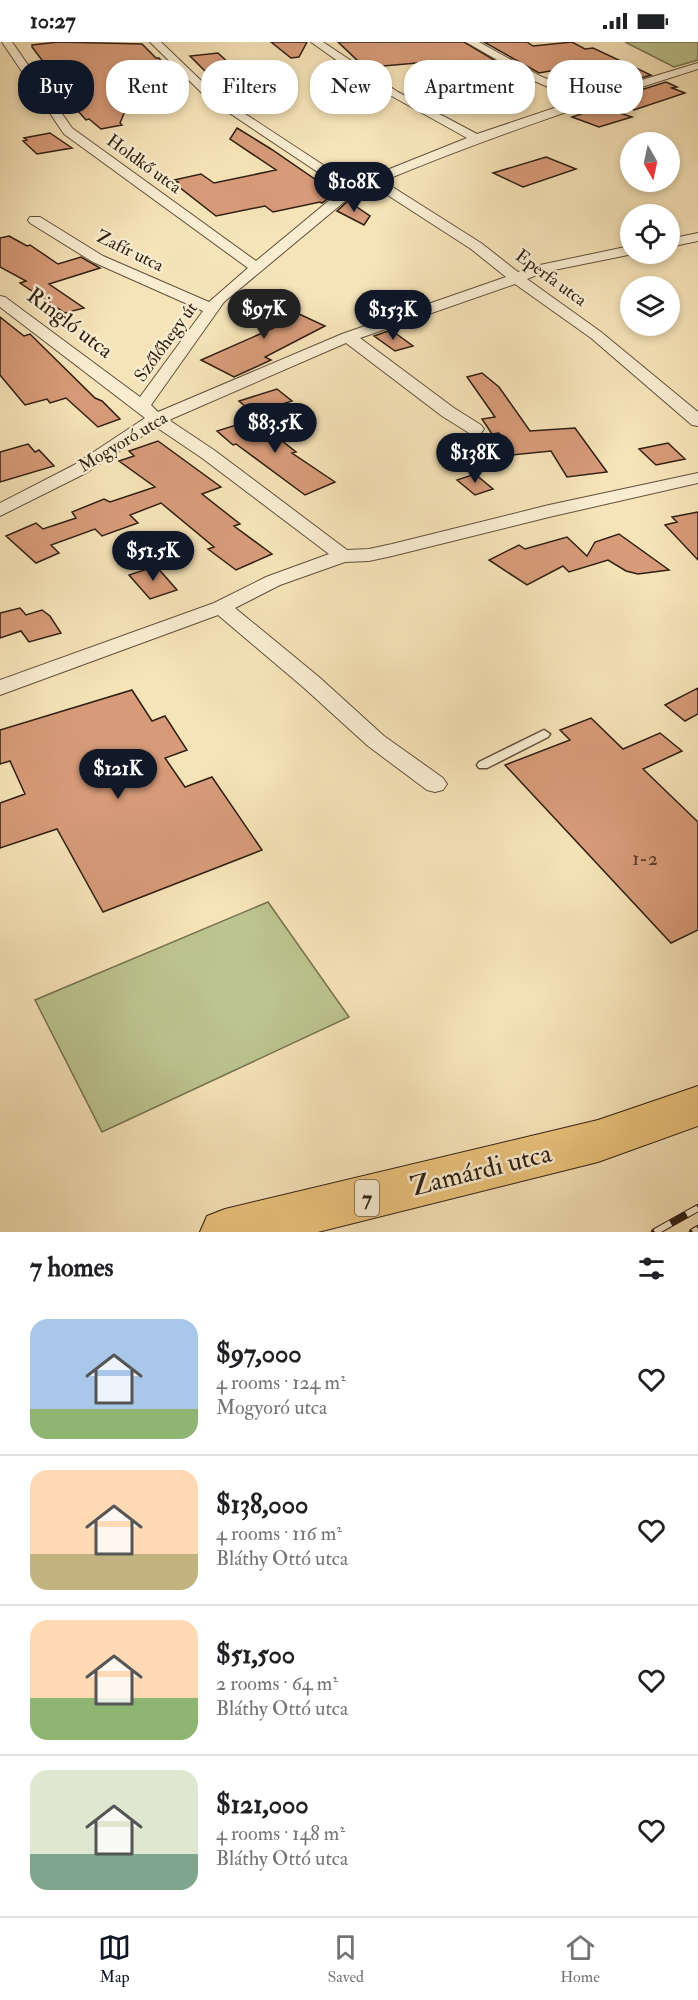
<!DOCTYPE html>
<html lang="en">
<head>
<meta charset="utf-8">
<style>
  body { margin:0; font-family:"IM FELL Double Pica",serif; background:#f2f2f2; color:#202124; height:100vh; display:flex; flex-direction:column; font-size:22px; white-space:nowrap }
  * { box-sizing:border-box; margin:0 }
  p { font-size:20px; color:#757577 }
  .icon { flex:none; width:33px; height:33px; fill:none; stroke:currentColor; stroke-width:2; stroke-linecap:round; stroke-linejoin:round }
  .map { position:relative; height:1190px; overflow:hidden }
  .details { display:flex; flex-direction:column; background:#fff; flex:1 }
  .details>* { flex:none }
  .hud { position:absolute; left:18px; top:18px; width:663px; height:54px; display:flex; gap:12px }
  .needle { width:39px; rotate:171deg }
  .tools { position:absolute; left:620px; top:90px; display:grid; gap:12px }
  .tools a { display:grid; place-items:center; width:60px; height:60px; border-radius:50%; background:#fff; box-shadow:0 3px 9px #0003; font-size:30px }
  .price { position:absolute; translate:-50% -51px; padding:0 14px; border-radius:21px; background:#111827; color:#fff; font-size:20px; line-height:39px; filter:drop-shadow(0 2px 3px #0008) }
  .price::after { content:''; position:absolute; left:50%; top:36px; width:18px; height:14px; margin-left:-9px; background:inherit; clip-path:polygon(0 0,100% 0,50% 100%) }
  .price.selected { background:#222; color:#fff }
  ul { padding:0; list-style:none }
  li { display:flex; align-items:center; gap:18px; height:150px; padding:0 30px }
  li+li { border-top:2px solid #e0e0e0 }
  li span { display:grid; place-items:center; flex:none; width:168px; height:120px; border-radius:18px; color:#555 }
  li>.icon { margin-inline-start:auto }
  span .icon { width:72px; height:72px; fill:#fffc; stroke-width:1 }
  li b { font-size:26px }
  h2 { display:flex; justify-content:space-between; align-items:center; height:72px; padding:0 30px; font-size:26px }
  .chip { padding:0 21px; border-radius:24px; background:#fff; box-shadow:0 3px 9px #0003; font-size:21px; line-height:54px }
  .chip.selected { background:#111827; color:#fff }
  .status { display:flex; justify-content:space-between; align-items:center; height:42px; padding:0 30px; background:#fff; direction:ltr }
  .status svg { height:16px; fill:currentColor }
  .menu { display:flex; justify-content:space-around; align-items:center; height:84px; border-top:2px solid #e0e0e0; background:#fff; font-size:16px; color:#757577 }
  .menu a { display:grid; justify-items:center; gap:3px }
  .menu .selected { color:#111827 }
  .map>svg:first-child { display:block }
</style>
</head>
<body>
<div class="status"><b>10:27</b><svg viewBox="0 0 49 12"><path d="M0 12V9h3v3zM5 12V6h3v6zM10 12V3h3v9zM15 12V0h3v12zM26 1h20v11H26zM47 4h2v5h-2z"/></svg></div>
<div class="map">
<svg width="698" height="1190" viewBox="0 0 698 1190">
  <rect width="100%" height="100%" fill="#f6e3b8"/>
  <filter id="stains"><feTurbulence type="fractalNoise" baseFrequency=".00333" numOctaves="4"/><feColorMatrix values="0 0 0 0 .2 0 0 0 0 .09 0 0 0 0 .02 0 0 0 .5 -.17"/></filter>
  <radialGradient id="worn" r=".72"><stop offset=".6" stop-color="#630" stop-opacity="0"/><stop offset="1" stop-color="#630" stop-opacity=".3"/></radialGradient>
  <!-- green -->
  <path fill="#bcc48f" stroke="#767251" stroke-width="1.5" d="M625,0H698V18L674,25Z
    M268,860L349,975L102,1090L35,958Z"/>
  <!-- building -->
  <path fill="#d79b79" stroke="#2f1f13" stroke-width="1.5" d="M58,0L142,2L156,16H159L187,50L150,55L138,38L120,81L122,83L101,87L89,77L86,78L77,68L59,34H54L32,5V3Z
    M271,0H307L299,15L291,16Z
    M338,0H464L521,34L470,44L428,20L372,25L357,18Z
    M484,0H527L533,4L572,0L585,7L593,6L651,33L595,50L550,29L539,31Z
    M218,11L251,42L221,45L190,14Z
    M666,40L677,45L672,46L685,51L634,68L612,57Z
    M602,65L632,75L599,85L572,75Z
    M237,86L271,107L335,151L322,161L320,160L273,170L265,164L216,174L174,141L178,140L174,138L201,132L214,141L276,128L230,97Z
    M50,91L72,106L37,112L23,99L27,98L24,96Z
    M546,115L576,127L523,145L493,131Z
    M348,159L370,174L364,183L337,169Z
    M9,194L27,204L30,203L58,222L81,215L100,226L49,242L84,266L65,271L20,241L26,239L0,225V196Z
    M271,259L325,284L265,315L271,318L234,335L201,318L278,284L247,269Z
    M0,275L24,294L30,292L95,356L102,359L120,377L98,385L66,356L50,361L47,357L25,363L0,333Z
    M391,288L413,304L395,309L374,294Z
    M482,331L499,345L530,389L575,386L607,430L567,435L551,409L512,413L499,391L492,392L482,377L495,375L467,335Z
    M277,347L292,359L253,371L239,359Z
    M265,374L282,388L272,391L296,410L292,411L335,440L305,453L236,402L233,403L217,389Z
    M158,399L221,445L202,452L240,482L234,484L272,512L236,528L208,507L214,505L161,461L130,473L138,481L102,494L95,487L51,503L59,511L36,521L6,494L36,481L43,487L76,476L72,470L104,457L110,460L155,445L119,419L134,414L129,409Z
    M668,401L685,417L656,423L639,407Z
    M28,402L35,410L39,408L54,424L0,440V410Z
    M475,432L493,447L475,453L457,438Z
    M698,470V518L665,483L677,480L672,475Z
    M619,492L669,528L638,532L626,529L608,518L569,530L563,524L527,543L489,518L519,503L525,507L567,495L587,514L595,500Z
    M156,524L177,548L150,557L129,533Z
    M20,566L26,573L42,568L50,574L61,591L29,600L21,589L0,596V571Z
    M698,646V672L685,679L665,663Z
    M132,648L152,679L165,674L187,708L165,716L185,745L212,735L262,808L103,870L57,787L0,806V761L25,752L10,719L0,722V688Z
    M591,676L623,707L660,691L682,709L643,727L698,780V888L671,901L505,723L570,698L560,688Z"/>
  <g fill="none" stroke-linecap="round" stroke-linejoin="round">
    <defs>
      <path id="service" d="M544,688L550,692L548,695L487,726H479L477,723L479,720Z"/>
      <path id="minor" d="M2,0H12L72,86L256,219L343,147L207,56L150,0H161L215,52L352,142L467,96L370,42L311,0H323L398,50L477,92L578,58L532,38L466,0H479L540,34L589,54L698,21V27C591,61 486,96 383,139L481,201L518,230L540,223L630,204V212H633L544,230L527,237L601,290L698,370V384L692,383L591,296L515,242L360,296L454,366L481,383L484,387L481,391H469L442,374L346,301L169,378L214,408L347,508L369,507L392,502L549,463L698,431V441L549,475L392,514L369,519L345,520L280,543L235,566L319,635L384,694L443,736L447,742L443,748L435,750L427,748L368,704L303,645L218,573L0,653V638L214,561L266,535L329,512L202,416L156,385L86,431L0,474V461L74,423L145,376L0,265V254L5,255L140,355L203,269L93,220L30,181L28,178L30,175H40L103,214L209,260L248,226L64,92ZM372,143L471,207L506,235L342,292L158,370L151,363L224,260L356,150Z
        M698,191V199L669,205V197Z"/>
      <path id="primary" d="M698,1044V1084L598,1120L318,1190H200L207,1174L225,1167L598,1078Z"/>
    </defs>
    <!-- service casing -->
    <use href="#service" stroke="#61503c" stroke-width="3"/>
    <!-- minor casing -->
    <use href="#minor" stroke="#61503c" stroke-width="2"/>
    <!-- primary casing -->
    <use href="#primary" stroke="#2f1f13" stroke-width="2"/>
    <!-- service -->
    <use href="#service" fill="#f9edd1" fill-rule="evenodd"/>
    <!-- minor -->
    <use href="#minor" fill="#f9edd1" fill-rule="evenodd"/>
    <!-- primary -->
    <use href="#primary" fill="#ebc27c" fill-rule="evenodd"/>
    <defs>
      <path id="rail" d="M655,1190L698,1166
        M693,1190L698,1187"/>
    </defs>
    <!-- rail casing -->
    <use href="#rail" stroke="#2f1f13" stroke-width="8"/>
    <!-- rail -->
    <use href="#rail" stroke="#f9edd1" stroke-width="6" stroke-dasharray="18" stroke-linecap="butt"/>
  </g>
  <g text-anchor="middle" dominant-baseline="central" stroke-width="5" stroke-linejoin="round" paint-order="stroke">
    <!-- far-street labels -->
    <g font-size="18" fill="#2f1f13" stroke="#f9edd1">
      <text transform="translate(144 122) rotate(36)">Holdkő utca</text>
      <text transform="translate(130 209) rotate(26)">Zafír utca</text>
      <text transform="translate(551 236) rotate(36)">Eperfa utca</text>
      <text transform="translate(166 300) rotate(-54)">Szőlőhegy út</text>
      <text transform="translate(123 400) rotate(-31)">Mogyoró utca</text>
    </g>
    <!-- number labels -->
    <g font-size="20" fill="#593e2c">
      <text x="645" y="816">1-2</text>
    </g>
    <!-- shield labels -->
    <rect fill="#f9edd1" stroke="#6c5d4c" stroke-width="1.5" x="355" y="1138" width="24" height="36" rx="4.5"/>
    <g font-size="21" font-weight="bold" fill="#2f1f13">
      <text x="367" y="1156">7</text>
    </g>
    <!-- street labels -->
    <g font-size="22" fill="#2f1f13" stroke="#f9edd1">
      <text transform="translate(70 281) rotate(37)">Ringló utca</text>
    </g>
    <!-- near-street labels -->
    <g font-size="27" fill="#2f1f13" stroke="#f9edd1">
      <text transform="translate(481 1128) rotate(-14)">Zamárdi utca</text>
    </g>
  </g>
  <rect width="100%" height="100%" filter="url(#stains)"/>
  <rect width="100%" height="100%" fill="url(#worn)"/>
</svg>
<div class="tools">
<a><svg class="needle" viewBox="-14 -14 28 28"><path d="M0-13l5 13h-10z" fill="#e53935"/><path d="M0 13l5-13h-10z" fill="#757577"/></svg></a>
<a><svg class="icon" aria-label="locate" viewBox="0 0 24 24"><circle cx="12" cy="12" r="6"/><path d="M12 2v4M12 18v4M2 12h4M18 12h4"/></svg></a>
<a><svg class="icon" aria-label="layers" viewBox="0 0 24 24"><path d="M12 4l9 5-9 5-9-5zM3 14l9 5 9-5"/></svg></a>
</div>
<b class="price" style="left:354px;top:171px">$108K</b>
<b class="price selected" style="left:264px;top:298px">$97K</b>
<b class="price" style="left:393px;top:299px">$153K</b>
<b class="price" style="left:275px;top:412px">$83.5K</b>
<b class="price" style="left:475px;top:442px">$138K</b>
<b class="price" style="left:153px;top:540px">$51.5K</b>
<b class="price" style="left:118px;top:758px">$121K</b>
<div class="hud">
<a class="chip selected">Buy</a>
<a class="chip">Rent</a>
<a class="chip">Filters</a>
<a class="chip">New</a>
<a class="chip">Apartment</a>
<a class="chip">House</a>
</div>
</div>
<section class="details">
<h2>7 homes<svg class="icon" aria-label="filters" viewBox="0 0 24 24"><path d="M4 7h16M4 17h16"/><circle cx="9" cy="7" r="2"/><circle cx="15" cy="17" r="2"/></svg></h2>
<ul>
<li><span style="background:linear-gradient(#a9c7e8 75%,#8fb573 0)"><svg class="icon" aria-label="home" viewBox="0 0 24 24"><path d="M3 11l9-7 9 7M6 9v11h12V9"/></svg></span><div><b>$97,000</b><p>4 rooms · 124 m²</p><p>Mogyoró utca</p></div><svg class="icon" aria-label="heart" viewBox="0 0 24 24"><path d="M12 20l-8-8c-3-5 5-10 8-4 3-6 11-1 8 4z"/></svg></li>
<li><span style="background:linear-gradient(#ffd9b3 70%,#c2b280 0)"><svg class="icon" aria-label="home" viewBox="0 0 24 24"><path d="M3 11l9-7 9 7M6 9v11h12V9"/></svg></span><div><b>$138,000</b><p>4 rooms · 116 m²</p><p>Bláthy Ottó utca</p></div><svg class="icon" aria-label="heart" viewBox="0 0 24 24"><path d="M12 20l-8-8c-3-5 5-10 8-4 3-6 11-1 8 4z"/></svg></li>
<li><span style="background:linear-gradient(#ffd9b3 65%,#8fb573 0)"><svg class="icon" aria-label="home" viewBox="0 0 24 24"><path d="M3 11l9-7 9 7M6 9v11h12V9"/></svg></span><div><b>$51,500</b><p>2 rooms · 64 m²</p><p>Bláthy Ottó utca</p></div><svg class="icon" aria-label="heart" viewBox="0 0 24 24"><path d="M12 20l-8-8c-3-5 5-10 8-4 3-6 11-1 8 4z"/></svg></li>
<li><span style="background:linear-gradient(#dfe7d0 70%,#7fa58c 0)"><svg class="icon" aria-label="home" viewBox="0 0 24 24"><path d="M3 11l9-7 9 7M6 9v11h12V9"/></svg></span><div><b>$121,000</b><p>4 rooms · 148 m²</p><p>Bláthy Ottó utca</p></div><svg class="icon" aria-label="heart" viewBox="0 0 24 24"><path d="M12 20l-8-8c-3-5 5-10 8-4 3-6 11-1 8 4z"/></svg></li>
</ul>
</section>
<nav class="menu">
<a class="selected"><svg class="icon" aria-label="map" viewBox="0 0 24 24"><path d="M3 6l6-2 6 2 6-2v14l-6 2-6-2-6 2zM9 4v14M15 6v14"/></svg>Map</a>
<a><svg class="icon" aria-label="saved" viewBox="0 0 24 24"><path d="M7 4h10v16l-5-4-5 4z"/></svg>Saved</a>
<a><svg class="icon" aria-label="home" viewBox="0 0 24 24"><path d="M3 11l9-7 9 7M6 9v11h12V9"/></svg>Home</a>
</nav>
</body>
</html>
